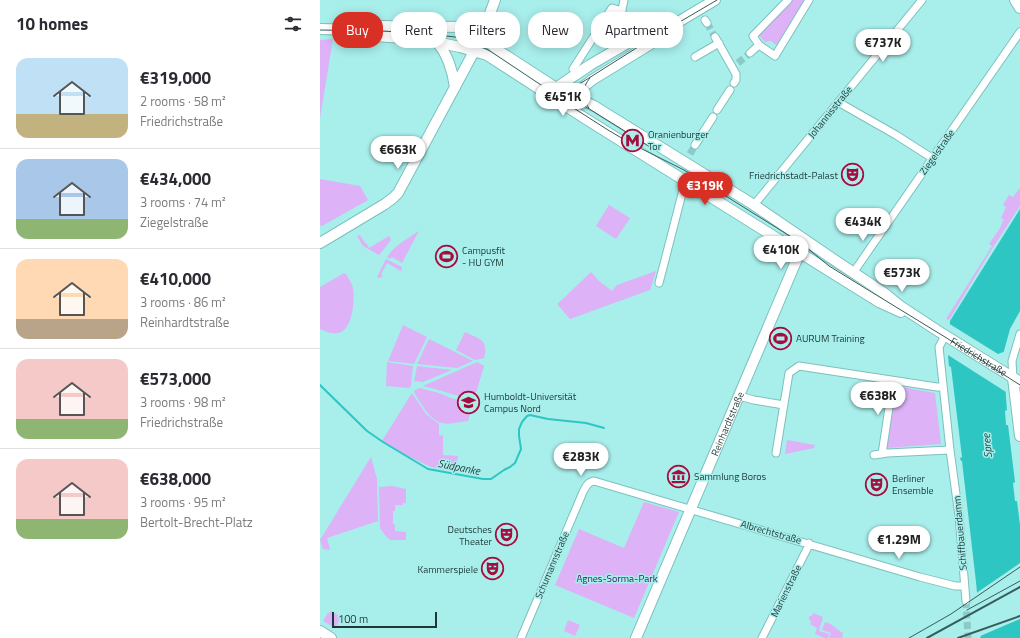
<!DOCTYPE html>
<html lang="en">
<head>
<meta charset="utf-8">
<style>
  body { margin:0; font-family:"Titillium Web",sans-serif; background:#f7f7f7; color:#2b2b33; height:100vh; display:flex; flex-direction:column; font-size:15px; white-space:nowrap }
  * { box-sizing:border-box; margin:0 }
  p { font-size:13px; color:#7c7c81 }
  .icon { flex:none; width:22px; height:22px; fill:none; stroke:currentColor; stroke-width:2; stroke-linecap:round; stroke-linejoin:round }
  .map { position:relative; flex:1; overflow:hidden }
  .panel { display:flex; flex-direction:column; background:#fff; width:320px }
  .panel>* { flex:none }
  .guide { position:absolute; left:12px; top:12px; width:380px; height:36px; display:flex; gap:8px }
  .scale { position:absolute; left:12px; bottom:10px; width:105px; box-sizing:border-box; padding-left:4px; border:2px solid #1c3837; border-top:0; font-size:11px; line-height:14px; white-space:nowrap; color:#1c3837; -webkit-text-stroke:3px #a8eeeb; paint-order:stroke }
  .price { position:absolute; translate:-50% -34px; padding:0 9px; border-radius:14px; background:#fff; color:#222; font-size:13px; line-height:26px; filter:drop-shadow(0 1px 2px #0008) }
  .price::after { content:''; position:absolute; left:50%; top:24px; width:12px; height:9px; margin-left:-6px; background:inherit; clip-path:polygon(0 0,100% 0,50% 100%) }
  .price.selected { background:#d93025; color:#fff }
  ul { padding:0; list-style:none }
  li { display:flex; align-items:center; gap:12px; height:100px; padding:0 16px }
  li+li { border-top:1px solid #e1e1e2 }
  li span { display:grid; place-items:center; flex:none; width:112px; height:80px; border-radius:12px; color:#555 }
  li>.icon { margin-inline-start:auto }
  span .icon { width:48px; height:48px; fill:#fffc; stroke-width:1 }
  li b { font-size:17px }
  h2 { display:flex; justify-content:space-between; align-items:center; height:48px; padding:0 16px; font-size:17px }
  .chip { padding:0 14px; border-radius:16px; background:#fff; box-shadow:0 2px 10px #0003; font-size:14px; line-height:36px }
  .chip.selected { background:#d93025; color:#fff }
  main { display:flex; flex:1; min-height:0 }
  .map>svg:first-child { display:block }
</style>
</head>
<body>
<main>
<section class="panel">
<h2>10 homes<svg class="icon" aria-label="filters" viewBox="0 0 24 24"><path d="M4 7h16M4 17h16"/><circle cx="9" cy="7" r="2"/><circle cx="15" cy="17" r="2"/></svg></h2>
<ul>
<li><span style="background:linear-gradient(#bfe0f5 70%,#c2b280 0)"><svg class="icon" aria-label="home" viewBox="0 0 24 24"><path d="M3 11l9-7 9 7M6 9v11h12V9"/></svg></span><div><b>€319,000</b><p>2 rooms · 58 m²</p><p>Friedrichstraße</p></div></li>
<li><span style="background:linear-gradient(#a9c7e8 75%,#8fb573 0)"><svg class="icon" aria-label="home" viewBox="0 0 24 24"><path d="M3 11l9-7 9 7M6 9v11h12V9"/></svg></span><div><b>€434,000</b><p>3 rooms · 74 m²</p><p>Ziegelstraße</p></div></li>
<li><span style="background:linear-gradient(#ffd9b3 75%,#b9a48a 0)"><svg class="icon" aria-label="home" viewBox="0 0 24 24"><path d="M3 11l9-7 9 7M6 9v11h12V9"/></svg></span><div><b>€410,000</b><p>3 rooms · 86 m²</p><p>Reinhardtstraße</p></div></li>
<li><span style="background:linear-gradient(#f6c9c9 75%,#8fb573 0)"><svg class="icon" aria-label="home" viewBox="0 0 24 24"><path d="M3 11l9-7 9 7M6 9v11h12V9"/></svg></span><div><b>€573,000</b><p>3 rooms · 98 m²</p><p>Friedrichstraße</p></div></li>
<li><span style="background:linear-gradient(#f6c9c9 75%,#8fb573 0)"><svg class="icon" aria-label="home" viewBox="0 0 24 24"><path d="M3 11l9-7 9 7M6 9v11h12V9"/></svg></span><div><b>€638,000</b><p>3 rooms · 95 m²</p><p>Bertolt-Brecht-Platz</p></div></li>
</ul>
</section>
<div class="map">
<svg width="700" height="638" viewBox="0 0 700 638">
  <rect width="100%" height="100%" fill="#a8eeeb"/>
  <!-- green -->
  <path fill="#ddb2f7" d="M470,0H488L460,45L454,44C451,39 449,42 445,42L438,34Z
    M13,39L0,118V40Z
    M0,179L40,186L48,200L2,226L0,225Z
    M700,188V206L670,252L629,320L626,319L672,246L669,244L680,228L684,219L681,218L686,207L683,205L689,195L693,197Z
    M289,205L310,218L296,239L276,226Z
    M99,231L82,263L72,257L70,259L67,257C74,246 87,239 99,231Z
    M40,235L45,243H46L49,248L69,236L71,240L59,255L43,246L37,236Z
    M66,259L82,267L81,271L67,263L61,274L63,276L60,278L57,277Z
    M336,271L330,290L250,319L237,304L245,297L271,272L279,281L292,291L297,285Z
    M24,273L26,274C28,278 31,281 32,285C36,295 33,327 21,332C15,335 6,332 0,329V287Z
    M83,325L107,337L94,364L68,361Z
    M145,332C159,339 169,339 164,358L155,360L136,350Z
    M109,339L153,361L137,368L97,364Z
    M67,362L93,366L91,386L89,388L66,386Z
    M157,362L164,366L154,400C136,396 120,390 103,386Z
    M97,366L132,370L103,382L94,381Z
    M576,386L615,393L621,444L566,448Z
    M100,388L119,393L131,398L153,404L148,421C139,422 130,425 122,423C109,420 100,402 94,392L95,390Z
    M92,393L106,414L119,424V435L123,436V455L138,456L135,472L111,467L86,455L62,441Z
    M467,440L495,445L494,448L465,454Z
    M51,457L57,479L58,521L7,538L10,550L3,549L0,540Z
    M72,486L86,489V503H83V505H75V511H73V524L75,525V531L86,532V540H70L65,535L60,528L59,487Z
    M324,502L359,512L314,618L235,585L259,529L304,548Z
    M11,611L21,617L15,628L3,621L8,613H9Z
    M493,613L503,617L499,631L509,634L508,638H503V637L495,634L497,628L490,624L491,621L489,619V617L490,616H492Z
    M248,620L260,625L255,636L244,631Z
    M505,622C512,623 517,630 523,633L522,638H509L511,633L502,630Z"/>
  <!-- water -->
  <path fill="#2ec6c3" d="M700,209V311L690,329L684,351L686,398L687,410L685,411L686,425H688L695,482L693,483L695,501H697L700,525V638H660L661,636L656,582L642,461H641L640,458L642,457L631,367L629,366L628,356L630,321Z"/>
  <!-- pier -->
  <path fill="#a8eeeb" d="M628,323L678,354L686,351L687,392H686L628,355H627L626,354Z
    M700,563V619L658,637L659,636L655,594Z"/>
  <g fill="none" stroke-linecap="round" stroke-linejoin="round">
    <!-- stream -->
    <path stroke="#2ec6c3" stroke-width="2" d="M0,385L47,431L63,442L108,469L163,479H171L184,470L190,467L195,463L201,449L199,436V429L202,422L207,416L210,415L228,419L266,423L284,428"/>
    <!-- street-tunnel -->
    <path stroke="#8ccac7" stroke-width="7" stroke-dasharray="7 3.5" stroke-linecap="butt" d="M387,23L395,37
      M418,63L430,53
      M370,154L375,145
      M646,601L648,638"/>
    <defs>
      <path id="street" d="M304,0L298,29L306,44
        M385,20L387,23
        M395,37L416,74V80L414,83
        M439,45L433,36L468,0
        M430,53L439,45L455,56L489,0
        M375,57L399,43
        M253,69L292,8L302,11
        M518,102L576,135L612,158
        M397,110L410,90
        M375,145L393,117
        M434,205L602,0
        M533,273L700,32
        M339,283L346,256L364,186L367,182
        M625,336L619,347L630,450L639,516L646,601
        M693,378L692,361L700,334
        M419,396L434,400L464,405
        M456,453L469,373L479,366L617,387H623
        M562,454L573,381
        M554,455L567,453L630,450
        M201,638L263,492C266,486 268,482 274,481L600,577L635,586H644
        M442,638L487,549L489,543"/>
      <g id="secondary">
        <path d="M695,0L700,8"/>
        <path id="s1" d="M0,29L46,30L54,26L148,27L155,30L162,35L176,49L236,88L274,106L434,205L507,255L564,293L580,306L618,331L700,382"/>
        <path d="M46,30L54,36L99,39L116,42L140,47L167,55L266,119L466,244L559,302L581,312"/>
        <path d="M116,42C127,51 133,73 135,87"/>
        <path d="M234,91L236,88L270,65L335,27L353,25L395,0"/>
        <path d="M248,97L253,95L272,80L342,37L353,25"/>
        <path d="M0,243L65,204L73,198L78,193L150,59L162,35L175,0"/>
        <path d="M693,378L700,436"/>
        <path d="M0,631L11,638"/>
        <path id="s2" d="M316,638L477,259L484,247"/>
      </g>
    </defs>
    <!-- street casing -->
    <use href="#street" stroke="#7cc1be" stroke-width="9"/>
    <!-- secondary casing -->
    <use href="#secondary" stroke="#7cc1be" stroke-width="12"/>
    <!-- street -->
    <use href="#street" stroke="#fff" stroke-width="7"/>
    <!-- secondary -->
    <use href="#secondary" stroke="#fff" stroke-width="10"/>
    <!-- tram -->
    <path stroke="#385c5b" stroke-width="1" d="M0,30L62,31L100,33L135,37L152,42L170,51L233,93L252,107L288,130L310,143L364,170L465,233L481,243L509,266L625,337L700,385
      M235,90C245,90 253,87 261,83L329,40L397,0
      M241,92L271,110L335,150
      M269,108C261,99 262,87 270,78
      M647,610L700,581
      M589,638L631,614L700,567"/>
    <!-- rail -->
    <path stroke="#385c5b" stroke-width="2" d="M607,638L700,587
      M638,638L700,616"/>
  </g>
  <!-- icons -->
  <defs>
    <symbol id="metro-ring" viewBox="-11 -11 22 22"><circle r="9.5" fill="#a8eeeb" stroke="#a60c3d" stroke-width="1.5"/><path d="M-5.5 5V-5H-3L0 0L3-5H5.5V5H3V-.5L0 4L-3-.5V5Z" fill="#a60c3d"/></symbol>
    <symbol id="theatre-ring" viewBox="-11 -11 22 22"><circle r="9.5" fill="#a8eeeb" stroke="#a60c3d" stroke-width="1.5"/><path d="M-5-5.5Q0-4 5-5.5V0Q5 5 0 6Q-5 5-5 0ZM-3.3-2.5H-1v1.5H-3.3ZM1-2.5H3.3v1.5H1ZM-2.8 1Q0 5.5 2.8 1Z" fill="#a60c3d"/></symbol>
    <symbol id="stadium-ring" viewBox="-11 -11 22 22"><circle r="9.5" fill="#a8eeeb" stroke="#a60c3d" stroke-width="1.5"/><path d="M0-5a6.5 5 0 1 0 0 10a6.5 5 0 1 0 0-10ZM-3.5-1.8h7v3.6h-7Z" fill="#a60c3d"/></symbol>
    <symbol id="university-ring" viewBox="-11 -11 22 22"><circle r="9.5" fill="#a8eeeb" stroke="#a60c3d" stroke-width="1.5"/><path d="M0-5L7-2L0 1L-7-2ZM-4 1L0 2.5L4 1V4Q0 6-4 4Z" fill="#a60c3d"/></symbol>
    <symbol id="museum-ring" viewBox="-11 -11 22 22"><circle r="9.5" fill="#a8eeeb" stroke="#a60c3d" stroke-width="1.5"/><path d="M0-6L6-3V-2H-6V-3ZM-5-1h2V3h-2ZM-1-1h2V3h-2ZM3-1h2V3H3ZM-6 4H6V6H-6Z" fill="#a60c3d"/></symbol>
  </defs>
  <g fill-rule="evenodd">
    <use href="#metro-ring" x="300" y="128" width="25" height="25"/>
    <use href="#theatre-ring" x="520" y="162" width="25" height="25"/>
    <use href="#stadium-ring" x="114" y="244" width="25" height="25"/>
    <use href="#stadium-ring" x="448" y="326" width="25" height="25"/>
    <use href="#university-ring" x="136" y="390" width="25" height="25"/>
    <use href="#museum-ring" x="346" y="464" width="25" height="25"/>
    <use href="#theatre-ring" x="544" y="472" width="25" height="25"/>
    <use href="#theatre-ring" x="174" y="522" width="25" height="25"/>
    <use href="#theatre-ring" x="160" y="556" width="25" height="25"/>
  </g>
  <g text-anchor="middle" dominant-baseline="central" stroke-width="3" stroke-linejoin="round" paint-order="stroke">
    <!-- street labels -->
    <g font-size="10" fill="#1c3837" stroke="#a8eeeb">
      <text transform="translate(510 112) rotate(-51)">Johannisstraße</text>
      <text transform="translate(617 152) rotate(-55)">Ziegelstraße</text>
      <text stroke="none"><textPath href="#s1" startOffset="758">Friedrichstraße</textPath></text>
      <text stroke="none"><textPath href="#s2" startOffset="233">Reinhardtstraße</textPath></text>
      <text transform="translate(451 532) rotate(16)">Albrechtstraße</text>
      <text transform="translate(640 533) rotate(-95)">Schiffbauerdamm</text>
      <text transform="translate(232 565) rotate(-67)">Schumannstraße</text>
      <text transform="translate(466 591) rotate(-64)">Marienstraße</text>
    </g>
    <!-- poi labels -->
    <g font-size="10" fill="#1c3837" stroke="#a8eeeb" text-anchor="start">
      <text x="328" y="134">Oranienburger<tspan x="328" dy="12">Tor</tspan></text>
      <text x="518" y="175" text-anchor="end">Friedrichstadt-Palast</text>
      <text x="142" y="250">Campusfit<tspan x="142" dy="12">- HU GYM</tspan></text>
      <text x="476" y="338">AURUM Training</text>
      <text x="164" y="396">Humboldt-Universität<tspan x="164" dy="12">Campus Nord</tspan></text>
      <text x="374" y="476">Sammlung Boros</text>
      <text x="572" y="478">Berliner<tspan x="572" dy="12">Ensemble</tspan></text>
      <text x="172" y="529" text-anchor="end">Deutsches<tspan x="172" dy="12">Theater</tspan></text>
      <text x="158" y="569" text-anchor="end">Kammerspiele</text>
    </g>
    <!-- park labels -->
    <g font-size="10" fill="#4c0e67" stroke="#a8eeeb">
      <text x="297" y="578">Agnes-Sorma-Park</text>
    </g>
    <!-- water labels -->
    <g font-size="11" font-style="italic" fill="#274543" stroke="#a8eeeb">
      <text transform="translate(667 446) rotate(-95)">Spree</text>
      <text transform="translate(139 467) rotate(11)">Südpanke</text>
    </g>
  </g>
</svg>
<div class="scale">100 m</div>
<b class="price" style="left:563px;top:63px">€737K</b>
<b class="price" style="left:243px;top:117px">€451K</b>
<b class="price" style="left:78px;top:170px">€663K</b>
<b class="price selected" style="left:385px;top:206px">€319K</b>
<b class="price" style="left:543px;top:242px">€434K</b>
<b class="price" style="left:461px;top:270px">€410K</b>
<b class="price" style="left:582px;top:293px">€573K</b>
<b class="price" style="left:558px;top:416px">€638K</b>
<b class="price" style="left:261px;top:477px">€283K</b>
<b class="price" style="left:579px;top:560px">€1.29M</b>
<div class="guide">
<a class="chip selected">Buy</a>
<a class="chip">Rent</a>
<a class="chip">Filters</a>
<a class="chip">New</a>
<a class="chip">Apartment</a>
</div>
</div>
</main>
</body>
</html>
